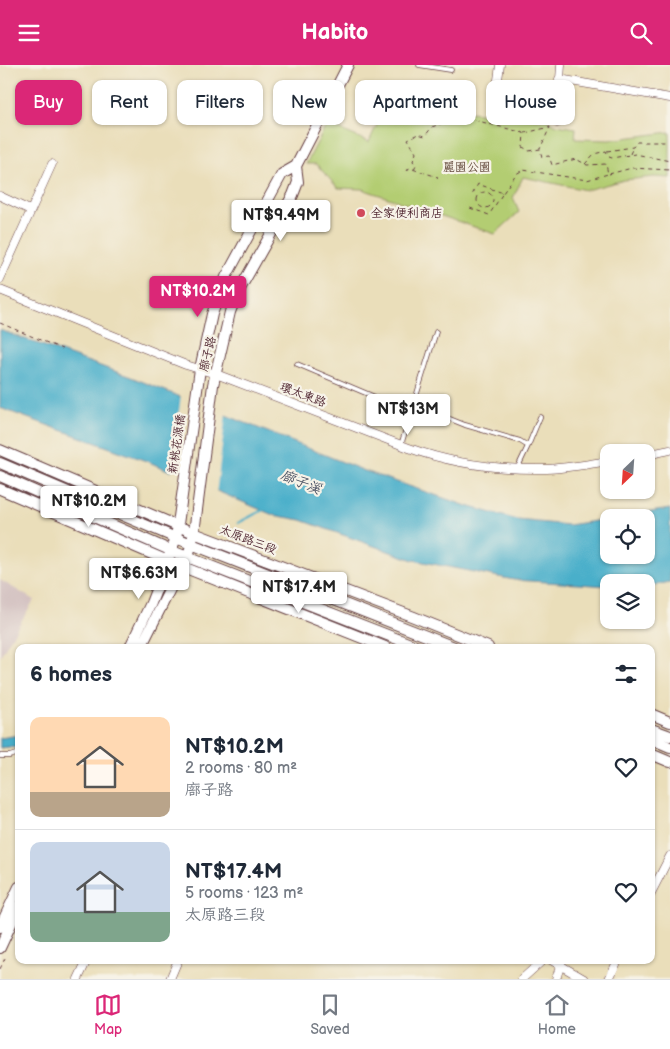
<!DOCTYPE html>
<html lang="en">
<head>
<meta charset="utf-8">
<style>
  body { margin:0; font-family:"Balsamiq Sans","LXGW WenKai TC",sans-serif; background:#f2f2f3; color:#1f2937; height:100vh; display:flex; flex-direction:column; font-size:19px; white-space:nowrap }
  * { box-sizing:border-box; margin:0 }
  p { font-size:16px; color:#747a83 }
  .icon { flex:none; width:28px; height:28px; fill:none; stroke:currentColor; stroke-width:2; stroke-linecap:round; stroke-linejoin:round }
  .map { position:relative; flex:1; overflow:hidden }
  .sheet { position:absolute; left:15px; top:579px; width:640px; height:320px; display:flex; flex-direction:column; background:#fff; border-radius:10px; box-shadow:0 1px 4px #0004 }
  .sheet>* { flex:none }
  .banner { position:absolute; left:15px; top:15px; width:640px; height:45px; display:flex; gap:10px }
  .needle { width:32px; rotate:205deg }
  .tools { position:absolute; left:600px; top:379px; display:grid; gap:10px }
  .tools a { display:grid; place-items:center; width:55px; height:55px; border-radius:10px; background:#fff; box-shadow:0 1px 4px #0004; font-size:25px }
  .price { position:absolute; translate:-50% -42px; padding:0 11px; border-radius:5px; background:#fff; color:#222; font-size:16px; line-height:32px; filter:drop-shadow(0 1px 2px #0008) }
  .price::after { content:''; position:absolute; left:50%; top:30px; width:15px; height:11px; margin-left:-8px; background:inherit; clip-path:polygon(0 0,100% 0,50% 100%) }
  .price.active { background:#db2777; color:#fff }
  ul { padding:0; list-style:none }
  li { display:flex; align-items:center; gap:15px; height:125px; padding:0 15px }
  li+li { border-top:1px solid #e0e1e3 }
  li span { display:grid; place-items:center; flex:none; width:140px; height:100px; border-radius:10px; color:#555 }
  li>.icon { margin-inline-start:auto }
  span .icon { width:60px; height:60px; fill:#fffc; stroke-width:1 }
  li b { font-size:21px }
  h2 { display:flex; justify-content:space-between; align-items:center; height:60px; padding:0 15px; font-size:21px }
  .chip { padding:0 18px; border-radius:10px; background:#fff; box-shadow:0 1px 4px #0004; font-size:18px; line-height:45px }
  .chip.active { background:#db2777; color:#fff }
  header { display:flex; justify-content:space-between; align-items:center; height:65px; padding:0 15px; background:#db2777; color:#fff; font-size:22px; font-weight:600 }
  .tab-bar { display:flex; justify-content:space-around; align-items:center; height:70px; border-top:1px solid #e0e1e3; background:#fff; font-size:14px; color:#747a83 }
  .tab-bar a { display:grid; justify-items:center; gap:2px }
  .tab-bar .active { color:#db2777 }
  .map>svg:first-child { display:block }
</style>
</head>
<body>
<header><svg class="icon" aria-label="menu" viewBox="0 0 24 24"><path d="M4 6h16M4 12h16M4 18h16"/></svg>Habito<svg class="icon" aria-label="search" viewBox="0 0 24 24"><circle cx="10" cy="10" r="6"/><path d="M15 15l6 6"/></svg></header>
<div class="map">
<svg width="670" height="914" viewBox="0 0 670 914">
  <rect width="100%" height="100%" fill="#f7f3e8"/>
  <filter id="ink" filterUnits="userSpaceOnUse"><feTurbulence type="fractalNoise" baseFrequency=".02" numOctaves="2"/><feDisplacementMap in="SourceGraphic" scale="10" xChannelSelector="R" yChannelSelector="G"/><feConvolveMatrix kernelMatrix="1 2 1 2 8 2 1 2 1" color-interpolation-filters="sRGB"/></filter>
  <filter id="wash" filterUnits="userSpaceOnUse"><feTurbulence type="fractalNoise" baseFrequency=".0096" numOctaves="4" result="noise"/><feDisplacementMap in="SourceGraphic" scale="20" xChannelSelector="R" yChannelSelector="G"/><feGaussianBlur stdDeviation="1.12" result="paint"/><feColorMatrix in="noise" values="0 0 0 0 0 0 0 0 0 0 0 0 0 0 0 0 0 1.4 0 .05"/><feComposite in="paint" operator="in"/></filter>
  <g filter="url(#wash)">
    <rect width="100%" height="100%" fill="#eadeba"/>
    <!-- industrial -->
    <path fill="#d2bfbf" d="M0,515L34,535L0,591Z"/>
    <!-- green -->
    <path fill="#b3cd72" stroke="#7e764e" d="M402,34L424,48L440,44L546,55L557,60L576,63L575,74L609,75L670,67V113L654,112L624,115L586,125L523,112L513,133L519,147L495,169L362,124L338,123L316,99H306L327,59L369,77L384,44Z"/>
    <!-- water -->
    <path fill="#4aafca" stroke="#4a677a" d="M0,265L131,312L365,406L467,441L518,455L568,460L609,454V490H646V452H617L670,444V517L646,522V518H609V521L514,515L413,495L301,455L273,450L149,397L0,343Z
      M19,670V681L0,683V673Z"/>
    <!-- pier -->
    <path fill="#eadeba" d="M181,330L226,348L216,429L171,409Z"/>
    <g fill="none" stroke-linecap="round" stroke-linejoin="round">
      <!-- stream -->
      <path stroke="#4aafca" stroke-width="2.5" d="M238,458L263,445"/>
    </g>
  </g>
  <g filter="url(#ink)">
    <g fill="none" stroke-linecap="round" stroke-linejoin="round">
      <defs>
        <path id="lane" d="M419,0L451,5
          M297,299L375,332L445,352L465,360L520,376L528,381L518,402
          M401,380L436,267
          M528,381L540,352
          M0,691H10L19,688"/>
        <path id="street" d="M559,14L670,33
          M494,44L500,0
          M557,58L561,0
          M0,131L30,145
          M0,214L52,99
          M0,225L186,300L216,309L409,383C453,399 500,405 547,404C567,403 588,399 609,396
          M646,390L670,385
          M651,828L670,791
          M551,895L584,914
          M78,914L87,895
          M170,914L178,895
          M522,914L543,895
          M556,914L562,895
          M609,914L618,895"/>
        <path id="secondary" d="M296,101L348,0
          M0,385L194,468L414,552L488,582
          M0,398L176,473L454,582
          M0,411L172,486L418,582
          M0,424L168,496L385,582
          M130,582L151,538L176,473L200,304L212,249L226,212L282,109L296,101
          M141,582L171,522L188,492L194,468L213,320L230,247L237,229L293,130L298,117L296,101
          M651,649L670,657
          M651,664L670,671
          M651,674L670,682
          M651,689L670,697
          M0,862L19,822
          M0,883L19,842"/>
      </defs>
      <!-- lane casing -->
      <use href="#lane" stroke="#623c40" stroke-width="5.5"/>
      <!-- street casing -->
      <use href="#street" stroke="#623c40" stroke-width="9"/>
      <!-- secondary casing -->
      <use href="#secondary" stroke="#623c40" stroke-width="12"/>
      <!-- path -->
      <path stroke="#623c40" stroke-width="1" stroke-dasharray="4 4" stroke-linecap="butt" d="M525,68L550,62L540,84
        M607,86L633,82L637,77H668
        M630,89L633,82
        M585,99L594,89L606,86L609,92L612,93L635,89L670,96
        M414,104L416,100L413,96L416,88L408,74L418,69L425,71L432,62L451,55L459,58L463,52L524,68L523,82L529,86L540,84L542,92L549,91L552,100L576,94L587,100L606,99L608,109L587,115L523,105L516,109L503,128
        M407,106L409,103L438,112L436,117
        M609,109L632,103L670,105
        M477 135a8 8 0 1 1 16 0a8 8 0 1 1-16 0Z
        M470,143L489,150L503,128L478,119L472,130
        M0,258L62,284
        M0,904L6,891"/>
      <!-- lane -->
      <use href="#lane" stroke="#fff" stroke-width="4"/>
      <!-- street -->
      <use href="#street" stroke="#fff" stroke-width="8"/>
      <!-- secondary -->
      <use href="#secondary" stroke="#fff" stroke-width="10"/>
    </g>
  </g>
  <!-- markers -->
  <circle fill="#d1495b" stroke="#f7f3e8" stroke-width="2" cx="361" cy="148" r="5"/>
  <g text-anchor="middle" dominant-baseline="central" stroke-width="4.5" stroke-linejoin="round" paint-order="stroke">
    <!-- park labels -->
    <g font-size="12" fill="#644a3d" stroke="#f7f3e8">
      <text x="467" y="102">麗園公園</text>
    </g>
    <!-- poi labels -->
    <g font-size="12" fill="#4a1f2b" stroke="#f7f3e8" text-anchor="start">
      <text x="371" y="148">全家便利商店</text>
    </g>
    <!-- street labels -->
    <g font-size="12" fill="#4a1f2b" stroke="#f7f3e8">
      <text transform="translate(208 289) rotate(-76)">廍子路</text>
      <text transform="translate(303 330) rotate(21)">環太東路</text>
      <text transform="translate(177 379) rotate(-82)">新桃花源橋</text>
      <text transform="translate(248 475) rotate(21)">太原路三段</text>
    </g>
    <!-- water labels -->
    <g font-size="14" font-style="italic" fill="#4a5163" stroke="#f7f3e8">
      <text transform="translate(301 417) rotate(22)">廍子溪</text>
    </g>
  </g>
</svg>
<div class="tools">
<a><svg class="needle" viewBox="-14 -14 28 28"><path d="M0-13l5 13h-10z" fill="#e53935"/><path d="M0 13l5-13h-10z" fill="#747a83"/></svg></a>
<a><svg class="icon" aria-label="locate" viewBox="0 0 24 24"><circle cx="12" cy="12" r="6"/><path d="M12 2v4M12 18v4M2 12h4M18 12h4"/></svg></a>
<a><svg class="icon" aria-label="layers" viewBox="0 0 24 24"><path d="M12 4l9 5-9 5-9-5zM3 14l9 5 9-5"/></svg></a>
</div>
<b class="price" style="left:281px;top:177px">NT$9.49M</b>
<b class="price active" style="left:198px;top:253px">NT$10.2M</b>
<b class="price" style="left:408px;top:371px">NT$13M</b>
<b class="price" style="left:89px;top:463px">NT$10.2M</b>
<b class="price" style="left:139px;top:535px">NT$6.63M</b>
<b class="price" style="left:299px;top:549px">NT$17.4M</b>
<div class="banner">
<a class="chip active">Buy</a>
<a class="chip">Rent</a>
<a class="chip">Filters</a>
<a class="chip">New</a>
<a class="chip">Apartment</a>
<a class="chip">House</a>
</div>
<section class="sheet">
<h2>6 homes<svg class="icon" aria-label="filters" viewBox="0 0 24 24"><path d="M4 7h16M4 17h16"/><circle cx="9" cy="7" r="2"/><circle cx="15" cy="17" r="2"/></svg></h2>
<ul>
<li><span style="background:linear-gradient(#ffd9b3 75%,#b9a48a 0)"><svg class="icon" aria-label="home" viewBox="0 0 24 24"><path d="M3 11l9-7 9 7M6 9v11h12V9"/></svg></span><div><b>NT$10.2M</b><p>2 rooms · 80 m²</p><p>廍子路</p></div><svg class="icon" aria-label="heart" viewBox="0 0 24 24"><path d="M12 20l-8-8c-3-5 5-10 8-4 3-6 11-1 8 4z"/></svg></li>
<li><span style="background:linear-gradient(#c9d6e8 70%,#7fa58c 0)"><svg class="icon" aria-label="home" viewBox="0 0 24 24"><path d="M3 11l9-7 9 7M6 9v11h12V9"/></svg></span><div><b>NT$17.4M</b><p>5 rooms · 123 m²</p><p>太原路三段</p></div><svg class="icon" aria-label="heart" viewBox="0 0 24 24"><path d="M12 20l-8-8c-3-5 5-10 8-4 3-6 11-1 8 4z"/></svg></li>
</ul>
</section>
</div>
<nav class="tab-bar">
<a class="active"><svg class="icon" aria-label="map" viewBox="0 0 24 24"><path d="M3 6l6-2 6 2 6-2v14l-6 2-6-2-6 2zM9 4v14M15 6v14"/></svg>Map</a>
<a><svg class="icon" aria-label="saved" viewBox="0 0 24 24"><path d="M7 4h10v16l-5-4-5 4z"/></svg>Saved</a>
<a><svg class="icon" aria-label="home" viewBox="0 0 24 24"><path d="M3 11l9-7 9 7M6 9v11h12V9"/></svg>Home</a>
</nav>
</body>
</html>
